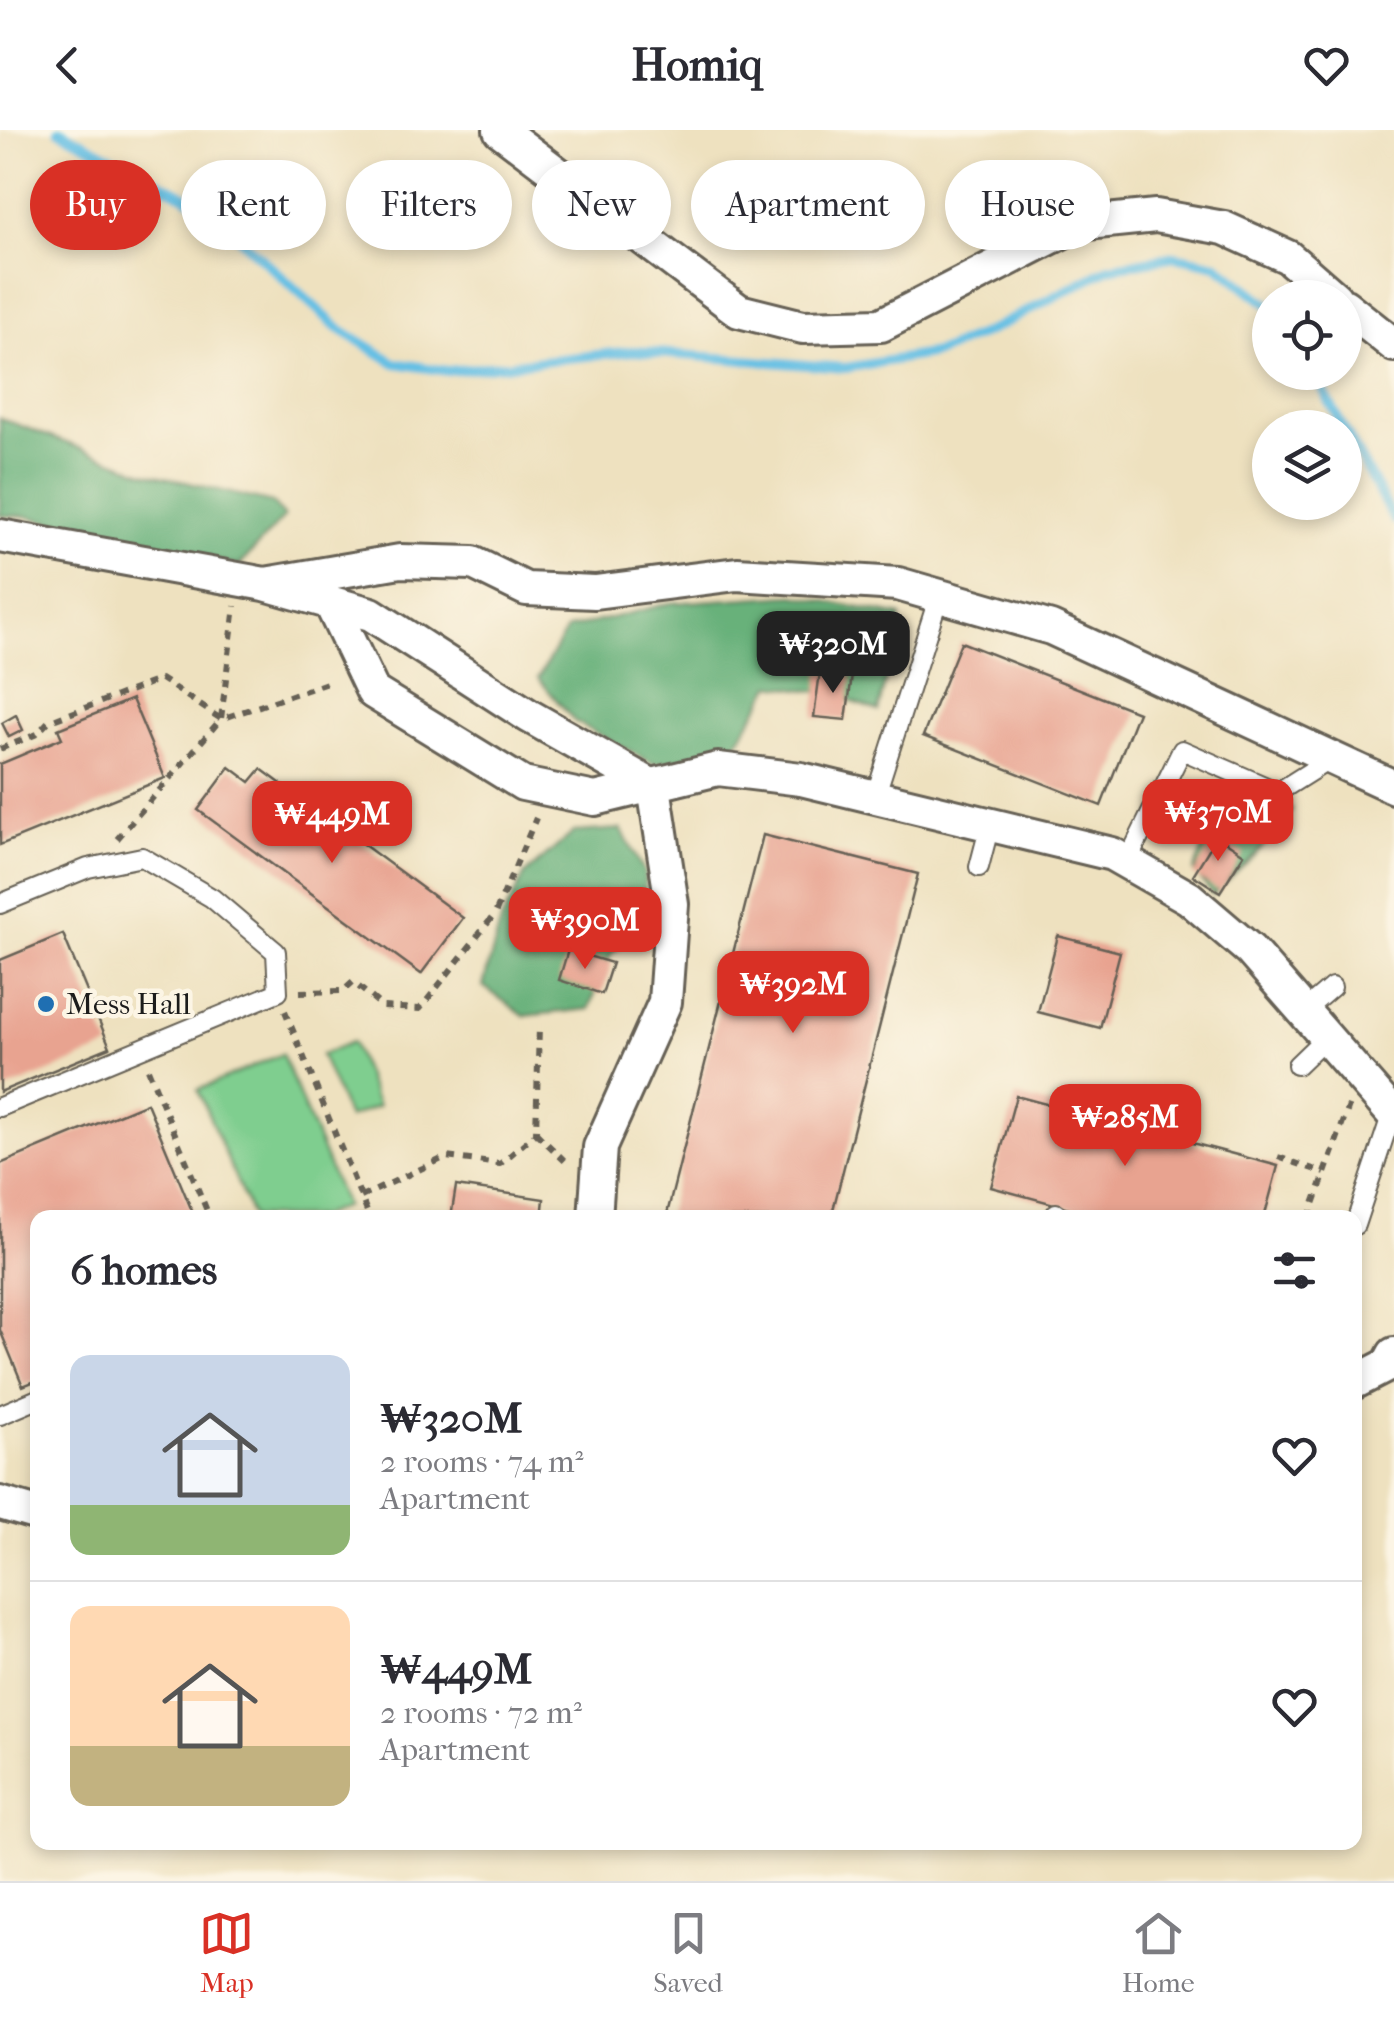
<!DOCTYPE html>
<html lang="en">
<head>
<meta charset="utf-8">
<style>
  body { margin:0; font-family:"IM FELL French Canon",serif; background:#f7f7f7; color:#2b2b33; height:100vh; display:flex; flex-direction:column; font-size:38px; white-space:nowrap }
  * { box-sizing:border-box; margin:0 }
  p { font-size:32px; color:#7c7c81 }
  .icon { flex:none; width:55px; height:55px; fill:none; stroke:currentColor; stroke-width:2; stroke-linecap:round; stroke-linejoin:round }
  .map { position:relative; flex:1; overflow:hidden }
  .panel { position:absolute; left:30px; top:1080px; width:1332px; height:640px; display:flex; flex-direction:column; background:#fff; border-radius:20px; box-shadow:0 5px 15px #0003 }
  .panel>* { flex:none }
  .banner { position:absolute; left:30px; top:30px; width:1335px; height:90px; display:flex; gap:20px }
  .tools { position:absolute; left:1252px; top:150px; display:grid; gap:20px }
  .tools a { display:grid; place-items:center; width:110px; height:110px; border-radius:50%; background:#fff; box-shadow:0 5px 15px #0003; font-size:50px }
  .price { position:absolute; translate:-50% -85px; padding:0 22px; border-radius:20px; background:#d93025; color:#fff; font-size:32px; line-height:65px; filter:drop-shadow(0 2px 5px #0008) }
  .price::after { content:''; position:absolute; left:50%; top:60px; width:30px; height:22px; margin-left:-15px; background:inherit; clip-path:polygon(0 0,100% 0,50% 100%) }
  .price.current { background:#222; color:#fff }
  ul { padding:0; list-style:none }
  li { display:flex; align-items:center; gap:30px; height:250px; padding:0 40px }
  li+li { border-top:2px solid #e1e1e2 }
  li span { display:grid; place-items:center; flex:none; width:280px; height:200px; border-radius:20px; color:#555 }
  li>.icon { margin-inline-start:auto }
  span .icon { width:120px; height:120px; fill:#fffc; stroke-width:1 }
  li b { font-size:42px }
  h2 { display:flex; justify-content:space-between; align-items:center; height:120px; padding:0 40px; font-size:42px }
  .pill { padding:0 35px; border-radius:45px; background:#fff; box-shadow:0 5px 15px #0003; font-size:35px; line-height:90px }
  .pill.current { background:#d93025; color:#fff }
  header { display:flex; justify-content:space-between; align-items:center; height:130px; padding:0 40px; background:#fff; font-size:45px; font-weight:700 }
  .dock { display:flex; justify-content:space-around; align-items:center; height:140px; border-top:2px solid #e1e1e2; background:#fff; font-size:28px; color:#7c7c81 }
  .dock a { display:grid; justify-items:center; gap:5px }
  .dock .current { color:#d93025 }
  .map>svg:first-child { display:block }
</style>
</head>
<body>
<header><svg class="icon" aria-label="back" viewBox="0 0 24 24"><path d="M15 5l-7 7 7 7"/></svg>Homiq<svg class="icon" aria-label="heart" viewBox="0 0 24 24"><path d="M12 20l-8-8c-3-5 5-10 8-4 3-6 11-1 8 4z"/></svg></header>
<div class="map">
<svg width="1394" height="1751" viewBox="0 0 1394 1751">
  <rect width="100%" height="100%" fill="#fcf5e5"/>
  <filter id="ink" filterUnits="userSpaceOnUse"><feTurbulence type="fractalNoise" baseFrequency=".01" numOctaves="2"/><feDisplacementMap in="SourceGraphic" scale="20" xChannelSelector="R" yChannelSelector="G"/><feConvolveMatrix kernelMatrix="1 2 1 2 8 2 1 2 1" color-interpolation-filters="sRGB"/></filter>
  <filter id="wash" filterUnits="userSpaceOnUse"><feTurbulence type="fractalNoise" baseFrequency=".0048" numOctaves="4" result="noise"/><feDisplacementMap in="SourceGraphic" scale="40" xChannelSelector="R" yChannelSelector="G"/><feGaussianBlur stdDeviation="2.25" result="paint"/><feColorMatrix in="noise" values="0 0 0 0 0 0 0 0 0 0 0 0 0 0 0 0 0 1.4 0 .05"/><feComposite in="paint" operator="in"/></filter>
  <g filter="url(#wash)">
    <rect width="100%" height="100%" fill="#eee1bf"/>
    <!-- green -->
    <path fill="#7fce8f" stroke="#4e7556" stroke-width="2.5" d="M352,912L378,976L348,988L321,925Z
      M282,924L345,1076L318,1087H252L198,960Z"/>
    <!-- forest -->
    <path fill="#67b17a" stroke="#42664b" stroke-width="2.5" d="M0,288L144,342L273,373L284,387L239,436L25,386H0Z
      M794,465L901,486L878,581L828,563L772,555L733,620L654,634L574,591L538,548L567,499L670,473Z
      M1245,661L1292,680L1274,706L1213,765L1194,741L1211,698Z
      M621,699L645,743V793L611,824L589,879L524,886L483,856L501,791L525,744L574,702Z"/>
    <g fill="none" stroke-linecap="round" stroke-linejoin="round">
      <!-- stream -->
      <path stroke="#66c0e4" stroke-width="10" d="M59,0L204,76L338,198L395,233L448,241L633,221L845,238L936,223L991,200L1109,138L1175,126L1217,135L1270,176
        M1314,242L1343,298
        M1345,301L1394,390"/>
    </g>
    <g id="blocks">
      <!-- building -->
      <path fill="#e8a390" d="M961,512L1138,582L1101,676L923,606Z
        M820,542L852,545L846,590L814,587Z
        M132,569L165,648L0,715V634L62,608L58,599Z
        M16,585L23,600L9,607L2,593Z
        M230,637L250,652L261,639L463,788L421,844L198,680Z
        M763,705L918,744L831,1088H666Z
        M1217,706L1244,724L1220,762L1193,745Z
        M63,804L110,917L0,962V830Z
        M1058,806L1120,822L1100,898L1038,882Z
        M568,820L612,833L602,864L559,850Z
        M1016,966L1278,1036L1264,1088H1106L991,1057Z
        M147,973L195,1088H38V1250L23,1256L0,1200V1034Z
        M456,1056L544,1069L542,1088H451Z"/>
    </g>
  </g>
  <g filter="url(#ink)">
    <use href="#blocks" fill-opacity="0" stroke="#666155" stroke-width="2.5"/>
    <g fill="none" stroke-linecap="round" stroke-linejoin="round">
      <defs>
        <path id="lane" d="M875,667L939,466
          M1127,732L1182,620L1278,662L1332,628
          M979,737L990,695
          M0,774L88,738L142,727L212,768L276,822L278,862L0,977
          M1304,881L1332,857
          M1297,935L1325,908
          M1054,1088L1056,1083
          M1355,1095L1392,983
          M0,1285L38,1269"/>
        <path id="street" d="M500,0L739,181L803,197L881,195L1077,94L1156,86L1224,98L1288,127L1335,168
          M1345,176L1394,215
          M0,406L265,454L371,484L529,586L654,657L672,774L665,872L600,1017L595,1088
          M265,454L400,431L473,433L526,459L595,462L737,444L898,454L1051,498L1394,657
          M330,472L373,562L523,654L595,669L718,639L801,649L1112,724L1189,768L1250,820L1394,985
          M1355,1252L1388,1235L1394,1224
          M0,1373L38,1384"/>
      </defs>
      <!-- lane casing -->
      <use href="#lane" stroke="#666155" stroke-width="22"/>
      <!-- street casing -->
      <use href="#street" stroke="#666155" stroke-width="38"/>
      <!-- path -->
      <path stroke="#666155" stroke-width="6" stroke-dasharray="8 8" stroke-linecap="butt" d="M0,619L37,604L48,592L161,549L221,589L333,551
        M117,709L221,589L235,476
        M300,862L343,861L353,852L383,877L420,879L495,784L536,688
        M285,881L368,1084L360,1088
        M148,939L210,1088
        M536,1003L567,1033
        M1278,1027L1325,1043
        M361,1067L446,1027L500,1034L536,1003L539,897
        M1309,1088L1349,976"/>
      <!-- lane -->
      <use href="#lane" stroke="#fff" stroke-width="18"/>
      <!-- street -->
      <use href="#street" stroke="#fff" stroke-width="32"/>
    </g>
  </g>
  <!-- markers -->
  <circle fill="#1f6fb2" stroke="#fcf5e5" stroke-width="4" cx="46" cy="874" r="10"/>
  <g text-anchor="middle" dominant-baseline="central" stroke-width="9" stroke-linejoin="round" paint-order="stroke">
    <!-- poi labels -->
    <g font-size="30" fill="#1c1c1c" stroke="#fcf5e5" text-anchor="start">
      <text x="66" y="874">Mess Hall</text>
    </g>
  </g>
</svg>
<div class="tools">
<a><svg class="icon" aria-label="locate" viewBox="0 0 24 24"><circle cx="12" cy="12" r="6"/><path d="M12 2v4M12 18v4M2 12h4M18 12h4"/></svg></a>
<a><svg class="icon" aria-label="layers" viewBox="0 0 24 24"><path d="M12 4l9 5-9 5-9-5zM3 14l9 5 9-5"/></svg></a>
</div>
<b class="price current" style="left:833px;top:566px">₩320M</b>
<b class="price" style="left:1218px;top:734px">₩370M</b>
<b class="price" style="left:332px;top:736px">₩449M</b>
<b class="price" style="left:585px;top:842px">₩390M</b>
<b class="price" style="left:793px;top:906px">₩392M</b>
<b class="price" style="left:1125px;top:1039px">₩285M</b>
<div class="banner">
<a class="pill current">Buy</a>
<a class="pill">Rent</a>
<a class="pill">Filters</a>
<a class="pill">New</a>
<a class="pill">Apartment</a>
<a class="pill">House</a>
</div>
<section class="panel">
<h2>6 homes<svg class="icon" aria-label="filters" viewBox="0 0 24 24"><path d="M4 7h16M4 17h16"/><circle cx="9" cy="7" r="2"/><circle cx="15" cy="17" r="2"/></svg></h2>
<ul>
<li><span style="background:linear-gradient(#c9d6e8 75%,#8fb573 0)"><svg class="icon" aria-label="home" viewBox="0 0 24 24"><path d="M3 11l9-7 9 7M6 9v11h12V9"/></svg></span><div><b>₩320M</b><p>2 rooms · 74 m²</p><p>Apartment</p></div><svg class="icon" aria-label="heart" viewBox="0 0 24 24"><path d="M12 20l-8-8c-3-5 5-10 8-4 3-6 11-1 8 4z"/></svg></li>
<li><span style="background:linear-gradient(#ffd9b3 70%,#c2b280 0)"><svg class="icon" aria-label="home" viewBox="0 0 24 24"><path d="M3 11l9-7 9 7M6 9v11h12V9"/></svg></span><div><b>₩449M</b><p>2 rooms · 72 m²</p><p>Apartment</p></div><svg class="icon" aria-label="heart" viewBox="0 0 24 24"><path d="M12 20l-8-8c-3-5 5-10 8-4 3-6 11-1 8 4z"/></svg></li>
</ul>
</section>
</div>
<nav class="dock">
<a class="current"><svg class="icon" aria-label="map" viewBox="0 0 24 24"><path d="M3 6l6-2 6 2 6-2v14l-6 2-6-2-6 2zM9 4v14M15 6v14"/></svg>Map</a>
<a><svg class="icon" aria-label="saved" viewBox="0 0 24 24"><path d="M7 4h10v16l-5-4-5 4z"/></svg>Saved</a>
<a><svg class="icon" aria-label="home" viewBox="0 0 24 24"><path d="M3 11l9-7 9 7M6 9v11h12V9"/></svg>Home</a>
</nav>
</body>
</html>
